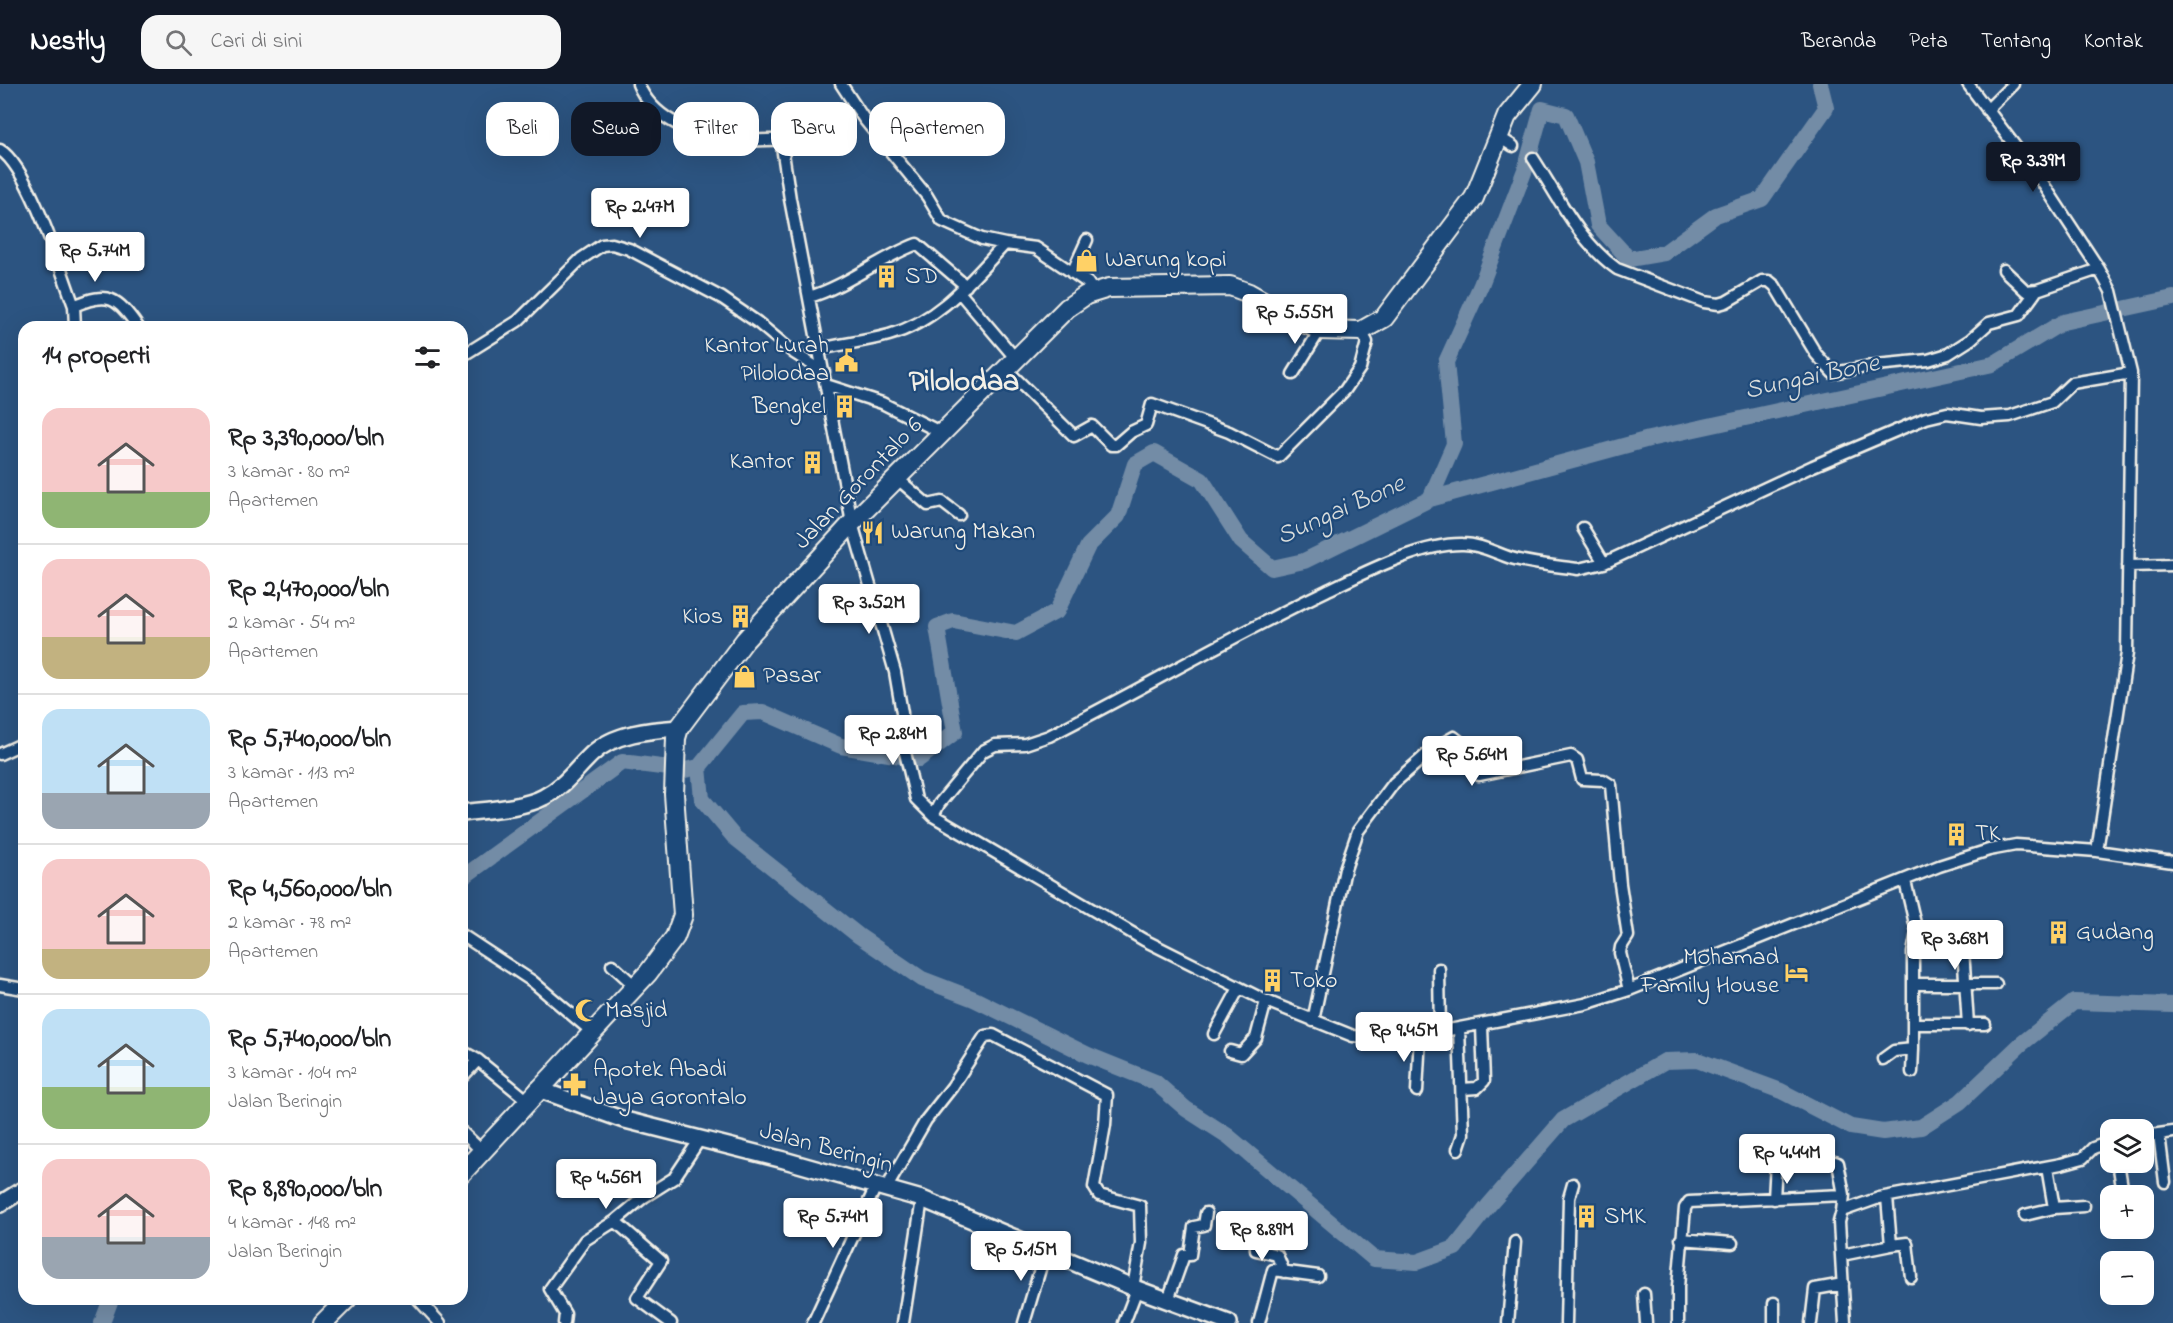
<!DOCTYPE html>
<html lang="id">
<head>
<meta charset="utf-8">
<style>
  body { margin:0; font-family:"Indie Flower",sans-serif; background:#f6f6f6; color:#202124; height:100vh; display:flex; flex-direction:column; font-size:22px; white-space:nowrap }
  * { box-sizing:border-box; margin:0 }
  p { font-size:20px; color:#757577 }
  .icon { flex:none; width:33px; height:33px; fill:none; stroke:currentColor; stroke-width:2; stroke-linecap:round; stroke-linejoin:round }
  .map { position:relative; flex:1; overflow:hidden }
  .panel { position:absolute; left:18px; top:237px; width:450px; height:984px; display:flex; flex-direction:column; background:#fff; border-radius:18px; box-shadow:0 6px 24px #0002 }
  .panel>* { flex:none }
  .hud { position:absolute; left:486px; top:18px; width:570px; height:54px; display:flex; gap:12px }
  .fabs { position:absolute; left:2100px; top:1035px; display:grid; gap:12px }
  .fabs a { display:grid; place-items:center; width:54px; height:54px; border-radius:12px; background:#fff; box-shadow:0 6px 24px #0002; font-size:30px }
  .price { position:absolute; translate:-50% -51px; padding:0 14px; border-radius:6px; background:#fff; color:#222; font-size:20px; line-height:39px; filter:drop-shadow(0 2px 3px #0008) }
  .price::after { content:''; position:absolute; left:50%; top:36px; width:18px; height:14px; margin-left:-9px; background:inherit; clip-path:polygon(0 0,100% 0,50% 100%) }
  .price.on { background:#111827; color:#fff }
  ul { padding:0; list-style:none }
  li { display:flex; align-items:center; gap:18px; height:150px; padding:0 24px }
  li+li { border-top:2px solid #e0e0e0 }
  li span { display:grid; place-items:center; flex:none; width:168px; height:120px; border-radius:18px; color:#555 }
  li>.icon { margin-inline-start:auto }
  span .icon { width:72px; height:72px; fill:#fffc; stroke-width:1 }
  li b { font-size:26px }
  h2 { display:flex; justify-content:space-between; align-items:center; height:72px; padding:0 24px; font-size:26px }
  .tag { padding:0 21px; border-radius:18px; background:#fff; box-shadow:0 6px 24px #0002; font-size:21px; line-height:54px }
  .tag.on { background:#111827; color:#fff }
  header { display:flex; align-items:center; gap:36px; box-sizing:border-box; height:84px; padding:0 30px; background:#111827; color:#fff }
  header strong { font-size:28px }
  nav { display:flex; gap:33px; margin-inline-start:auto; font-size:21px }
  .search { width:420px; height:54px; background:#f6f6f6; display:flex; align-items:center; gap:15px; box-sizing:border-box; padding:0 21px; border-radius:18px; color:#757577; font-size:22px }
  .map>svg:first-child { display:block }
</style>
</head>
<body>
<header>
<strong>Nestly</strong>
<div class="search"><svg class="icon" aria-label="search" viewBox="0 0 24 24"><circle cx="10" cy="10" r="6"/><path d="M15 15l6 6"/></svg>Cari di sini</div>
<nav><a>Beranda</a><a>Peta</a><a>Tentang</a><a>Kontak</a></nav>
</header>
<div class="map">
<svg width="2173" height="1239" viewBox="0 0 2173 1239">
  <rect width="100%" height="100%" fill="#2c5481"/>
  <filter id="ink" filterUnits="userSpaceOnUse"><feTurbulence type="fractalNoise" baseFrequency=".0167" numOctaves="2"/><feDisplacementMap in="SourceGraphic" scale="12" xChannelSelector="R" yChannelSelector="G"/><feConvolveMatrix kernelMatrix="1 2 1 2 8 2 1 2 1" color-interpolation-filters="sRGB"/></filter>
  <g filter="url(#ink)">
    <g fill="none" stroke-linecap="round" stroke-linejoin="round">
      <!-- river -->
      <path stroke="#738ca6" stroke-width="16" d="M1430,415L1454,360L1446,278L1481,201L1526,83L1542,25L1566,31L1586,78L1598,141L1629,175L1664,169L1716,131L1762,115L1826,24L1820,0
        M699,683L702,715L734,753L859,852L922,895L974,915L1088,971L1155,998L1186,1025L1228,1052L1374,1175L1417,1178L1455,1164L1489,1121L1563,1036L1665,977L1697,976L1781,1007L1851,1043L1883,1048L1921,1043L1960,1018L2020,961L2074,918L2173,921
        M462,794L622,678L685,686L699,683L743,629L763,628L841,662L919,675L955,648L937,543L953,537L1016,549L1057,527L1088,462L1118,432L1135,380L1154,369L1202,396L1241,457L1272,484L1304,477L1430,415L1649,355L1993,280L2063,238L2173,214
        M102,1239L111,1215"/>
      <defs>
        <path id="street" d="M638,0C654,38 695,51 734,56C749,58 765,55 781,56
          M841,0L864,35L927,112L942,137L982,155L1005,160
          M1968,0L2040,95L2099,185L2111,207L2131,289L2127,569L2097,767
          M1987,26L2013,0
          M783,30L781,56L790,115L852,439L895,588L902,629L903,660L916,715L933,732L1144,856L1266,917L1353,952L1390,955L1412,953L1585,920L1629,906L1939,782L1989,766L2016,761L2097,767L2173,778
          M1497,52L1513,62
          M0,66C29,83 61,187 74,222
          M1533,74C1558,112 1579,158 1617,185L1704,218L1719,220L1726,218L1762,197H1769L1775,202L1816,270L1833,289L1876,281L1928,276L1948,270L1970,256L1989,239L2019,231L2037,206L2099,185
          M2004,186L2026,207L2037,206
          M1072,189L1087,156
          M960,209L1016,275
          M809,213C847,202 879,174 917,160L966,202
          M75,243L74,222C108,207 117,213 138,243
          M820,265C843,260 867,257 889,251C939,237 971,196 1005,160L1036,164L1088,199L1094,208
          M462,272L518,237L581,175L602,161L612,160L629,165L722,214L757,238L794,269L824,288
          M1006,285L1074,352L1092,342L1111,361H1116L1131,348L1146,341L1152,320L1229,348L1278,373L1345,306L1360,284L1367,258L1361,247
          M1293,290L1320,246
          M826,301L882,319L942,349
          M898,395L928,421L942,418L959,431
          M1583,444L1604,479
          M2128,482L2173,481
          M0,670L24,659
          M933,732L939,720L983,667L995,661L1025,660L1049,652C1142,605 1232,552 1326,507C1364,489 1421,459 1463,460C1480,460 1495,469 1511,474C1532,480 1556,482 1578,485L1604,479L1813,382L1926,334L1947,329L1981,334L2010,332L2052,318L2072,299L2131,289
          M1905,797L1917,848L1913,869V940H1985
          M462,851L532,897L591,947
          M1914,863H1959L1963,865L1968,941
          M612,881L635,902
          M1439,885L1440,948
          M1914,900H1996
          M0,901L24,905
          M1313,937L1345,785L1358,747L1394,699L1433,665L1454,653L1459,657L1479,691L1571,672L1577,676L1582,695L1603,696L1611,701L1620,800L1628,852L1621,863L1620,869L1629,906
          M1214,950L1239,904
          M462,967L478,976L527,1016
          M1230,967L1241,970L1256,954L1266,917
          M1883,975L1894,967L1913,965V940
          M1912,988L1913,965
          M462,993L478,976
          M1462,1005L1477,1004L1484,997L1482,942
          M1417,1007L1420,952
          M462,1048L482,1067
          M2159,1050L2165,1098
          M2144,1052L2173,1048
          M1458,1065L1463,1050L1459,945
          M2118,1078L2122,1103
          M2047,1083L2054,1124L2084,1122
          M886,1105L926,1036L952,1003L985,952L993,951L1107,1011L1105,1041L1094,1103L1099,1111L1140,1122L1141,1159L1133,1203
          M1774,1115L1776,1078C1787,1063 1823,1075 1838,1079L1844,1111
          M2025,1131L2054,1124
          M615,1137L661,1177L637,1214L671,1239
          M1255,1139L1256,1166L1277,1171L1284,1188
          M1681,1155L1732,1159
          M1891,1161L1907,1159L1911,1193
          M1842,1171L1891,1161L1887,1113
          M1644,1210L1646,1239
          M418,1215L440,1239
          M1168,1216L1184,1171H1190L1194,1143L1204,1141L1206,1129
          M1774,1219V1239
          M564,1239L565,1230L550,1205L585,1156L615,1137L644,1113L674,1094L700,1055
          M813,1239L876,1102
          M903,1239L922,1115
          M1024,1239L1046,1165
          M1124,1239L1137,1205
          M1259,1239L1273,1186L1318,1192
          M1508,1239L1515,1158
          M1566,1239L1569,1114L1573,1100
          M1678,1239V1203L1685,1124L1689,1118L1844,1111L1842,1127
          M1811,1239L1815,1205L1843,1200
          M1845,1239L1839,1138L1842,1127L1879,1114L2061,1080L2083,1074L2093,1064L2110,1058"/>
        <path id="secondary" d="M462,729C485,726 524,724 544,713C564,703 576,685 592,670C614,649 650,646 679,644
          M538,1005L621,1035L784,1076L922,1115L1137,1205L1229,1239
          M0,1120L24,1105"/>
        <path id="primary" d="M462,1089L648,889L675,853L683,831L674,710L676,654L679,644L745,556L852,439L1067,224L1086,211L1109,204L1230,202L1249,209L1299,237L1320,246L1361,247L1384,234L1474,114L1507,32L1533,0
          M323,1239L347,1215"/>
      </defs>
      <!-- street casing -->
      <use href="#street" stroke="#f4f1e8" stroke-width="15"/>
      <!-- secondary casing -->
      <use href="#secondary" stroke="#f4f1e8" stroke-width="20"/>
      <!-- primary casing -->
      <use href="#primary" stroke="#f4f1e8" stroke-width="22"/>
      <!-- street -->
      <use href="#street" stroke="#1f4a7a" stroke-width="10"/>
      <!-- secondary -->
      <use href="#secondary" stroke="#1f4a7a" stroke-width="15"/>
      <!-- primary -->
      <use href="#primary" stroke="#1f4a7a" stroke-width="18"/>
    </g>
  </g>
  <!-- icons -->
  <defs>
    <symbol id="shop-bare" viewBox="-9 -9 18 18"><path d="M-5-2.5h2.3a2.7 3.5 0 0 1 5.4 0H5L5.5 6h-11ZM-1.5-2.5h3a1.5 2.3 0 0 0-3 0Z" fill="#ffd166" stroke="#1f4a7a" stroke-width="2.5" paint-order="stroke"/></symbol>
    <symbol id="building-bare" viewBox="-9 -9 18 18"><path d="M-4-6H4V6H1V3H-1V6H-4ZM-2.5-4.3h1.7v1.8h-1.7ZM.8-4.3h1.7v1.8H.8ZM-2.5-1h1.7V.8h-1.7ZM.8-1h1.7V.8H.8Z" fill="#ffd166" stroke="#1f4a7a" stroke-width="2.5" paint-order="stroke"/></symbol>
    <symbol id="civic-bare" viewBox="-9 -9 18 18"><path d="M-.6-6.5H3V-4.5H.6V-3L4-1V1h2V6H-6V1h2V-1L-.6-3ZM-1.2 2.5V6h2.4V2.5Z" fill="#ffd166" stroke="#1f4a7a" stroke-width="2.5" paint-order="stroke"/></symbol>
    <symbol id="restaurant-bare" viewBox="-9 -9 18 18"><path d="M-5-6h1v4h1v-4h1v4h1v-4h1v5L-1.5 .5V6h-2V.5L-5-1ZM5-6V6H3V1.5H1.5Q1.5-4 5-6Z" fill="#ffd166" stroke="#1f4a7a" stroke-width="2.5" paint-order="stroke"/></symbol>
    <symbol id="hotel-bare" viewBox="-9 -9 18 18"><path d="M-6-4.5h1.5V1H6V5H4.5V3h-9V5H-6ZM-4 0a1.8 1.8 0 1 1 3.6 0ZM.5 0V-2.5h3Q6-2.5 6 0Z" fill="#ffd166" stroke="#1f4a7a" stroke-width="2.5" paint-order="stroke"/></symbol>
    <symbol id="mosque-bare" viewBox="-9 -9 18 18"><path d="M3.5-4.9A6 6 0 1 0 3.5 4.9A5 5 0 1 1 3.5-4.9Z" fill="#ffd166" stroke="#1f4a7a" stroke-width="2.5" paint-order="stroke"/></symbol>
    <symbol id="pharmacy-bare" viewBox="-9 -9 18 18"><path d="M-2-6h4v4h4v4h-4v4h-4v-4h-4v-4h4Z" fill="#ffd166" stroke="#1f4a7a" stroke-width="2.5" paint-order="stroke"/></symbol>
  </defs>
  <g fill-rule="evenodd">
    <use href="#shop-bare" x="1070" y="160" width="33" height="33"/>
    <use href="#building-bare" x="870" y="176" width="33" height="33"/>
    <use href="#civic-bare" x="830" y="260" width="33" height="33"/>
    <use href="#building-bare" x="828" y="306" width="33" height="33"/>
    <use href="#building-bare" x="796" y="362" width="33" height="33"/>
    <use href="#restaurant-bare" x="856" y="432" width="33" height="33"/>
    <use href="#building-bare" x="724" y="516" width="33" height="33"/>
    <use href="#shop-bare" x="728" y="576" width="33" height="33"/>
    <use href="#building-bare" x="1940" y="734" width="33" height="33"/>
    <use href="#building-bare" x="2042" y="832" width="33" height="33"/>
    <use href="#hotel-bare" x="1780" y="872" width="33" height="33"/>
    <use href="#building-bare" x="1256" y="880" width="33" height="33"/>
    <use href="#mosque-bare" x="570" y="910" width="33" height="33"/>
    <use href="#pharmacy-bare" x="558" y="984" width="33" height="33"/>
    <use href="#building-bare" x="1570" y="1116" width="33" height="33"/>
  </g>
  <g text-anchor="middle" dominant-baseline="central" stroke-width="4.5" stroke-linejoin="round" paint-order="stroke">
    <!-- poi labels -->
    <g font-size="24" fill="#f4f1e8" stroke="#1f4a7a" text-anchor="start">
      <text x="1105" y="176">Warung kopi</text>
      <text x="905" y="193">SD</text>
      <text x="829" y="262" text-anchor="end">Kantor Lurah<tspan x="829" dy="28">Pilolodaa</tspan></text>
      <text x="826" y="323" text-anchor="end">Bengkel</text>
      <text x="794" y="378" text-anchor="end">Kantor</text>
      <text x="891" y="448">Warung Makan</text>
      <text x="723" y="533" text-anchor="end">Kios</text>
      <text x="763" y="592">Pasar</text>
      <text x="1975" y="750">TK</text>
      <text x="2076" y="849">Gudang</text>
      <text x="1779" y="874" text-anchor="end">Mohamad<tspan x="1779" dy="28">Family House</tspan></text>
      <text x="1290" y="897">Toko</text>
      <text x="605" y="927">Masjid</text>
      <text x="593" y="986">Apotek Abadi<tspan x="593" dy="28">Jaya Gorontalo</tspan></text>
      <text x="1604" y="1133">SMK</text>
    </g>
    <!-- street labels -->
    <g font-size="24" fill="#f4f1e8" stroke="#1f4a7a">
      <text transform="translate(859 400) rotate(-46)">Jalan Gorontalo 6</text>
      <text transform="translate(826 1065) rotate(15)">Jalan Beringin</text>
    </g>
    <!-- water labels -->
    <g font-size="26" font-style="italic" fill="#dadddb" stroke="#1f4a7a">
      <text transform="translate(1812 294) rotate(-12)">Sungai Bone</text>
      <text transform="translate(1341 427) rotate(-24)">Sungai Bone</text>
    </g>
    <!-- district labels -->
    <g font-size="30" font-weight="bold" fill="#f4f1e8" stroke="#1f4a7a">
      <text x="964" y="299">Pilolodaa</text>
    </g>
  </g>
</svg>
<div class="fabs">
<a><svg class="icon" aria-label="layers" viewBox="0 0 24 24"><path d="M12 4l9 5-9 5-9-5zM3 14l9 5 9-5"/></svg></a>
<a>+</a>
<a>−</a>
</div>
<b class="price on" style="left:2033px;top:109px">Rp 3.39M</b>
<b class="price" style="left:640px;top:155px">Rp 2.47M</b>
<b class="price" style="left:95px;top:199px">Rp 5.74M</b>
<b class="price" style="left:1295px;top:261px">Rp 5.55M</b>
<b class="price" style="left:869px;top:551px">Rp 3.52M</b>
<b class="price" style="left:893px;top:682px">Rp 2.84M</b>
<b class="price" style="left:1472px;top:703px">Rp 5.64M</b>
<b class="price" style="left:1955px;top:887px">Rp 3.68M</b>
<b class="price" style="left:1404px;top:979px">Rp 9.45M</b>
<b class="price" style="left:1787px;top:1101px">Rp 4.44M</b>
<b class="price" style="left:606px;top:1126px">Rp 4.56M</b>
<b class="price" style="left:833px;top:1165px">Rp 5.74M</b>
<b class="price" style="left:1262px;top:1178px">Rp 8.89M</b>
<b class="price" style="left:1021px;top:1198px">Rp 5.15M</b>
<div class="hud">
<a class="tag">Beli</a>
<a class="tag on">Sewa</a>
<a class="tag">Filter</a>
<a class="tag">Baru</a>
<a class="tag">Apartemen</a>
</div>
<section class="panel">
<h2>14 properti<svg class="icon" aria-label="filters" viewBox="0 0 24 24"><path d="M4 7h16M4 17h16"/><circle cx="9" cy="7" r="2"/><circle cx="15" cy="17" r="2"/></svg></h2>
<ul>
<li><span style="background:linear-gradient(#f6c9c9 70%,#8fb573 0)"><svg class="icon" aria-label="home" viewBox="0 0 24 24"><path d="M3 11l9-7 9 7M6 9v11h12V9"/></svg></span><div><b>Rp 3,390,000/bln</b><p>3 kamar · 80 m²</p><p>Apartemen</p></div></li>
<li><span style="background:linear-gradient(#f6c9c9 65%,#c2b280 0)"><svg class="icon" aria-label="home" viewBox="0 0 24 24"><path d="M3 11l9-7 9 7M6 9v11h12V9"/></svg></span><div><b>Rp 2,470,000/bln</b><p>2 kamar · 54 m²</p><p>Apartemen</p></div></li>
<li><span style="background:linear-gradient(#bfe0f5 70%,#9aa5b1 0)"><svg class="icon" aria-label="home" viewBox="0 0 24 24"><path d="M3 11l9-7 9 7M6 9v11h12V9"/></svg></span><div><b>Rp 5,740,000/bln</b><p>3 kamar · 113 m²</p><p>Apartemen</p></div></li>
<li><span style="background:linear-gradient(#f6c9c9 75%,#c2b280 0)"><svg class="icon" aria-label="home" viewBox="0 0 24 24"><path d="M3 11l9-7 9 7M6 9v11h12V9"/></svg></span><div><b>Rp 4,560,000/bln</b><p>2 kamar · 78 m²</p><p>Apartemen</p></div></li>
<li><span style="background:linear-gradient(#bfe0f5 65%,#8fb573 0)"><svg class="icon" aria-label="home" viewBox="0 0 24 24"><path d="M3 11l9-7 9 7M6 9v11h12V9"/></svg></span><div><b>Rp 5,740,000/bln</b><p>3 kamar · 104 m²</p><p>Jalan Beringin</p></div></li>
<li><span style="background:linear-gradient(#f6c9c9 65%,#9aa5b1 0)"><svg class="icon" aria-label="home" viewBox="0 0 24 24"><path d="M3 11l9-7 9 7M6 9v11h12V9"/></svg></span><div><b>Rp 8,890,000/bln</b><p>4 kamar · 148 m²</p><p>Jalan Beringin</p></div></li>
</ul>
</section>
</div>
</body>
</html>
